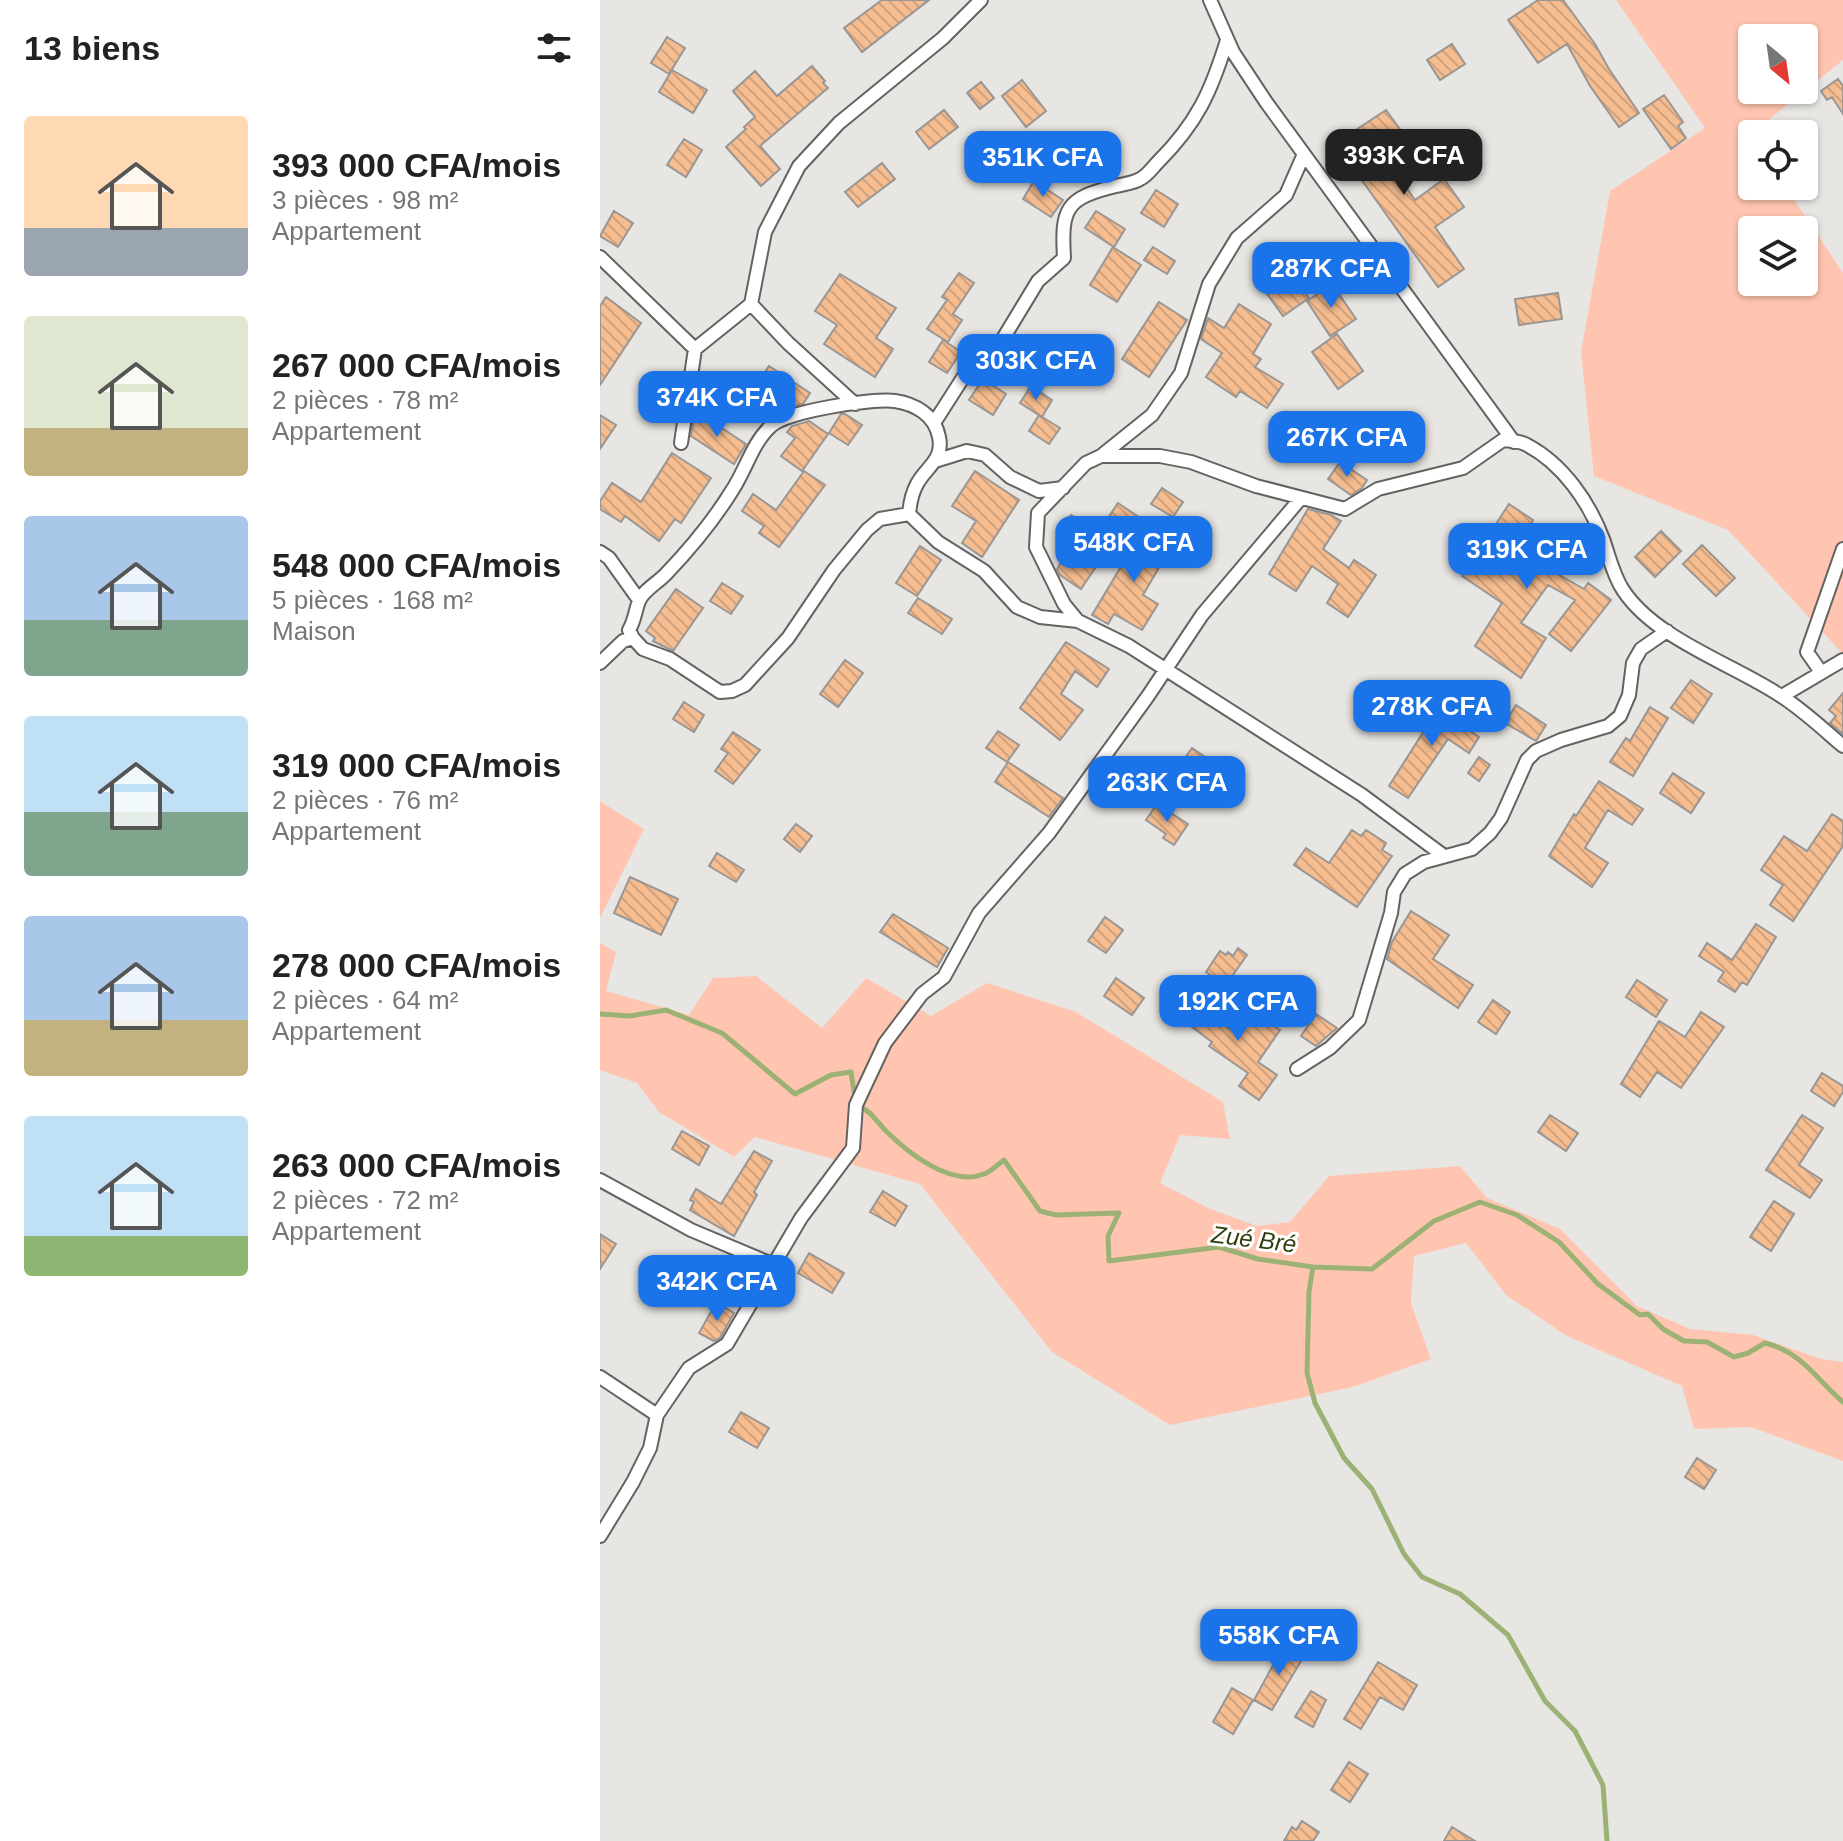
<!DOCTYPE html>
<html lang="fr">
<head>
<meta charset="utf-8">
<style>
  body { margin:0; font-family:Helvetica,sans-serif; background:#f2f2f2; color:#222; height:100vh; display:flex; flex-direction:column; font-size:30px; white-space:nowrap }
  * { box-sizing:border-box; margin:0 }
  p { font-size:26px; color:#767676 }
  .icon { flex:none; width:44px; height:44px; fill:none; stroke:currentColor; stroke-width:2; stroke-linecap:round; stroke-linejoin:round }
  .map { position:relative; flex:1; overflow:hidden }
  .side { display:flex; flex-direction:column; background:#fff; width:600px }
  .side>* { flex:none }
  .needle { width:52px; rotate:151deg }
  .tools { position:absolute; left:1138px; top:24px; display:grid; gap:16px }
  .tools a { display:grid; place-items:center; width:80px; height:80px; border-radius:8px; background:#fff; box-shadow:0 2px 6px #0004; font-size:40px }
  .price { position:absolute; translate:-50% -68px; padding:0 18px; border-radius:16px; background:#1a73e8; color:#fff; font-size:26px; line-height:52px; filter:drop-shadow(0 2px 4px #0008) }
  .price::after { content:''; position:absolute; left:50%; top:48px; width:24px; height:18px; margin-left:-12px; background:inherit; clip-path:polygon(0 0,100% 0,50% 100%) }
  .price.on { background:#222; color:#fff }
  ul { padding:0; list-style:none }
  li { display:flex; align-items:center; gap:24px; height:200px; padding:0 24px }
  li span { display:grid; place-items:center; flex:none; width:224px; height:160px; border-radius:8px; color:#555 }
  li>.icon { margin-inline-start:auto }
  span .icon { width:96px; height:96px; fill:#fffc; stroke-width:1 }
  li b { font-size:34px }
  h2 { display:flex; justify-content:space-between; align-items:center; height:96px; padding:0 24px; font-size:34px }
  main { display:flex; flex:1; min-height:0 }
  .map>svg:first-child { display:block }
</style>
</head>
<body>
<main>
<section class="side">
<h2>13 biens<svg class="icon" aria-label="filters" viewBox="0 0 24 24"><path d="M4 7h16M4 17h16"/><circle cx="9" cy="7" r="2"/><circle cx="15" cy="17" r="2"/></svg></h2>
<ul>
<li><span style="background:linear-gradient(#ffd9b3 70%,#9aa5b1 0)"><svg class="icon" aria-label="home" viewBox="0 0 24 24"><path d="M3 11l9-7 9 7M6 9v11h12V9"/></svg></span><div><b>393 000 CFA/mois</b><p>3 pièces · 98 m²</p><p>Appartement</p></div></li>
<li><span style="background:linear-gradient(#dfe7d0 70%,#c2b280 0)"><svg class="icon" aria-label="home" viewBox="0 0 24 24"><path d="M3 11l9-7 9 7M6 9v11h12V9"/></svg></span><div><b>267 000 CFA/mois</b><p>2 pièces · 78 m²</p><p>Appartement</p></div></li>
<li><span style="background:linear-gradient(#a9c7e8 65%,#7fa58c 0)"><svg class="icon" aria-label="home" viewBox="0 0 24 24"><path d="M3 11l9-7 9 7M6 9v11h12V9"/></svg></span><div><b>548 000 CFA/mois</b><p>5 pièces · 168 m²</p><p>Maison</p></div></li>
<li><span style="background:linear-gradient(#bfe0f5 60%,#7fa58c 0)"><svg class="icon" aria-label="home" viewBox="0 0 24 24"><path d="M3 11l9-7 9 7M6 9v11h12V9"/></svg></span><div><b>319 000 CFA/mois</b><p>2 pièces · 76 m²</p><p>Appartement</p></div></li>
<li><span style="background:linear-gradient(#a9c7e8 65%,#c2b280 0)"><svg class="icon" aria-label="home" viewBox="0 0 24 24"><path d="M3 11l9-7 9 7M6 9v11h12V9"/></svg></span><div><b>278 000 CFA/mois</b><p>2 pièces · 64 m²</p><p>Appartement</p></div></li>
<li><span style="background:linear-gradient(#bfe0f5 75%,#8fb573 0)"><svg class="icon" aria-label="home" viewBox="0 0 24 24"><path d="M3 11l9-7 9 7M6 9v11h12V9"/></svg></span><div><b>263 000 CFA/mois</b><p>2 pièces · 72 m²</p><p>Appartement</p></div></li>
</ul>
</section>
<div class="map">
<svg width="1243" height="1841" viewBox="0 0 1243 1841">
  <defs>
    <pattern id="building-back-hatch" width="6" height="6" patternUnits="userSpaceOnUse" patternTransform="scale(2)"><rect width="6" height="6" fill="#f5bd90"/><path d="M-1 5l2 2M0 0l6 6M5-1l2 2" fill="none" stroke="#d2a27c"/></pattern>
  </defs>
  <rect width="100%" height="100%" fill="#e8e6e3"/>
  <!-- green -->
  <path fill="#ffc5b1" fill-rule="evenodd" d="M1016,0H1243V60L1151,134L1152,186H1185L1243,273V654L1128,530L994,476L981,352L1010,191L1105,128ZM1152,38H1204V90H1152ZM1152,230H1204V282H1152Z
    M0,801L44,829L0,918Z
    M0,943L16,952L6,991L89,1015L113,978L156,976L222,1028L266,978L331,1016L387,983L476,1012L623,1102L630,1139L580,1135L560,1183L608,1208L657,1226L690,1222L729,1176L860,1166L887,1198L960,1229L1037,1306L1090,1329L1153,1335L1221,1359L1243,1362V1461L1151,1427L1094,1429L1082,1386L967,1336L906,1295L866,1243L814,1256L811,1303L831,1359L753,1387L570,1425L452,1352L320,1184L155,1137L134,1157L59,1112L37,1083L0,1070Z"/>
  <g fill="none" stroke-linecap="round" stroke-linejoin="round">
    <!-- stream -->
    <path stroke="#9cb275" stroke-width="5" d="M0,1014L30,1016L66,1010L122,1033L195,1094L231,1075L251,1072L255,1098
      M259,1106C271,1111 277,1122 286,1131C308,1153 351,1187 384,1174C391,1172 398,1164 404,1160L440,1211L456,1215L519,1213L508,1236L509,1261L619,1247L658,1259L713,1267L772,1269L834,1221L880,1202L917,1215L959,1242L998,1284L1040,1315L1048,1314L1063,1329L1084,1341L1107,1342L1134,1357L1148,1353L1165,1343C1202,1352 1217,1380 1243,1402
      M713,1267L709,1292L707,1373L715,1403L744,1458L772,1489L804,1554L822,1577L860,1594L908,1635L945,1701L975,1731L1003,1785L1007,1841"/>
  </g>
  <!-- building -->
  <path fill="url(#building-back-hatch)" stroke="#999694" stroke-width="2" d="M282,0H329L262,52L244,28Z
    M938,0H963L995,44L1009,69L1039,113L1019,127L990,86L967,44L938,63L908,20Z
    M67,37L85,48L69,74L51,63Z
    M852,44L865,64L840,80L827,60Z
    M212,66L225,81L223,83L228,88L160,146L180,169L161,186L126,147L146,129L144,127L155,117L133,91L155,71L177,96Z
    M72,70L107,90L93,113L59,92Z
    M1238,79L1243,86V114L1232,97L1227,100L1221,91Z
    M422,80L446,111L426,127L402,96Z
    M381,82L394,98L380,109L367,93Z
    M1064,95L1083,122L1078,126L1086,138L1071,149L1043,109Z
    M344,110L358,127L329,149L316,132Z
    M786,110L802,132L779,148L815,200L844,179L864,207L835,227L864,269L838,287L751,165L749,167L733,145Z
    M84,139L102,150L86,177L67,165Z
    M282,163L295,179L258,207L245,192Z
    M434,181L463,200L451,217L423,199Z
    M556,190L578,204L564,227L541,213Z
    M14,211L33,223L18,247L0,236Z
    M496,211L525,229L514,247L485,228Z
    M513,247L541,265L517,302L490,285Z
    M553,247L575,261L567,274L544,260Z
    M683,262L709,298L683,316L657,280Z
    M359,273L374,283L353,314L362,320L348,342L327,329L347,300L342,297Z
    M240,274L296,308L276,338L293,349L275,377L224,344L237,325L215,311Z
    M732,284L756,319L730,336L707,301Z
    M958,293L962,319L919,325L915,299Z
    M6,297L41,323L0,385V306Z
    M559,302L587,320L549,377L522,359Z
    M639,304L671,324L653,354L661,359L655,367L683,384L667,408L640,391L636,397L606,377L622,353L601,339L608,318L624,328Z
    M737,334L763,371L738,389L712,352Z
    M343,340L361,352L347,373L329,362Z
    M460,341L481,355L465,378L445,364Z
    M169,366L210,393L203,404L190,407L156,385Z
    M383,379L406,394L393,415L369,400Z
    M431,386L452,400L442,417L420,403Z
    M99,413L146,444L134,464L91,436L93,422Z
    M241,414H245L262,425L248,445L229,433Z
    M0,415L16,425L0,449Z
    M439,415L460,428L449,444L429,431Z
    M209,421L228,434L202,471L181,456L195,438L187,432L192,426Z
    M72,453L111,478L81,523L75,519L59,541L25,516L21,522L0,509V501L12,483L41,502Z
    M740,462L767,480L762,488L751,495L728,479Z
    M204,471L225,485L179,547L159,533L164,526L142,511L153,494L176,510Z
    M375,471L419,500L382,557L362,543L376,521L352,506Z
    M562,488L583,502L573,517L551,504Z
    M518,503L543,520L536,530L525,523L481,589L460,575L457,569L473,544L458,535L471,515L498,533Z
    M909,504L933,520L931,524L945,534L942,537L968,556L956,573L984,589L988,583L1011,600L971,651L949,634L975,600L948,585L921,623L946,638L921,678L875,646L902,603L862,576Z
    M708,509L731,515L741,521L723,549L749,568L754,560L776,575L748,617L727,603L738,584L712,566L696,591L669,574Z
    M579,517L603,531L593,548L569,534Z
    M543,530L571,547L543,595L558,604L542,630L514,614L508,624L492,615Z
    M1061,531L1081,551L1055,577L1035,557Z
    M1102,545L1135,578L1116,596L1083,564Z
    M320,546L341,560L317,596L296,583Z
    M122,583L143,596L131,614L110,601Z
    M76,589L103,608L73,651L53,641L55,638L46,631Z
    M318,598L352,619L342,634L308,613Z
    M466,642L509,669L497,687L475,671L461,694L483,710L460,740L420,708Z
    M245,660L263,673L238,707L220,694Z
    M1091,680L1112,694L1093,723L1071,708Z
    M1243,693V734L1230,723L1236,716L1229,710Z
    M84,702L104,715L94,732L73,719Z
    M846,703L864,714L858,723L879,737L869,753L848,739L808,798L789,786L829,723L832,725Z
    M916,705L946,725L936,741L905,723Z
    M1050,707L1068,718L1033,776L1010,762L1026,738L1030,741Z
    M398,731L419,745L407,762L386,748Z
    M133,732L160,750L133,784L115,771L128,753L121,749Z
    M592,748L617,765L604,784L579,766Z
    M879,757L890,765L879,781L868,773Z
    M408,762L463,798L449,817L395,782Z
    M1073,773L1104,793L1091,813L1060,793Z
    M999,781L1043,809L1032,825L1008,810L985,848L1008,863L992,887L949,856L974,814L976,816Z
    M557,804L588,824L574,845L563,838L566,834L546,820Z
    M1232,814L1243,821V846L1193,921L1170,905L1183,885L1161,870L1184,836L1207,851Z
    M196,824L212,836L200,852L184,839Z
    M752,830L761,836L766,830L786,843L782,850L792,856L757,907L694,865L706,848L729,863Z
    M117,853L144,870L136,882L109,866Z
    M30,877L78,899L61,935L14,913Z
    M811,911L849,935L833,959L873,985L858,1008L787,959L792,942Z
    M293,914L348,948L337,967L280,932Z
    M505,917L523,930L506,953L488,941Z
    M1156,924L1176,937L1147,985L1142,982L1135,992L1118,981L1124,972L1099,956L1107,943L1132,960Z
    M638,948L647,955L625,986L606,972L620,951L626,955L628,952L633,956Z
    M516,978L544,998L532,1015L504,996Z
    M1037,980L1067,1000L1056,1017L1026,997Z
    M588,999L631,1030L646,1008L680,1030L658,1062L677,1075L659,1100L639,1086L648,1073L609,1046L612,1042L577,1016Z
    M893,1000L910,1012L896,1034L878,1022Z
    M1101,1012L1124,1027L1081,1088L1057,1072L1040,1097L1021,1084L1059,1021L1085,1037Z
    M716,1014L737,1028L716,1046L701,1036Z
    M1222,1073L1243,1086V1092L1234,1106L1211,1091Z
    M950,1115L978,1133L966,1151L938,1132Z
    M1202,1115L1223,1128L1199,1165L1222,1180L1210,1198L1166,1170Z
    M82,1131L109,1146L99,1165L72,1149Z
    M154,1151L172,1161L154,1192L157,1195L134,1236L90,1210L94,1202L90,1200L96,1189L121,1204Z
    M283,1191L307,1206L295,1226L270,1212Z
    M1174,1201L1194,1214L1171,1251L1150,1237Z
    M0,1234L16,1244L0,1269Z
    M209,1253L244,1273L232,1293L198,1273Z
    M116,1303L134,1313L120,1338L114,1341L99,1333Z
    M141,1412L169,1428L157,1448L129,1432Z
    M1097,1458L1116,1470L1104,1489L1085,1477Z
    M684,1645L704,1656L672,1710L654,1700Z
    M778,1662L817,1685L803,1710L780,1697L761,1729L744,1719Z
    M632,1688L653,1700L633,1734L613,1722Z
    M711,1691L726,1700L713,1727L695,1717Z
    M749,1762L768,1774L750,1802L731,1790Z
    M702,1821L719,1832L713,1841H684L692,1827L696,1830Z
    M852,1827L875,1841H844Z"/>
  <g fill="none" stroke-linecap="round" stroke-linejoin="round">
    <defs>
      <path id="minor" d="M610,0L633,52L666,102L914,442
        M0,257L95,349
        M151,304L188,343L255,404
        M334,423L366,373L401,342L438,281L464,258C461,208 466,198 516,186C523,184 534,183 540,179C547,176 553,167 558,162C597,123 611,92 627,40
        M81,443L95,349L151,304L165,232L199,166L239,123L343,38L381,0
        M501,456L552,415L581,373L609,284L637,238L686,195L704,154
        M335,461L367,451L385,455L410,477L439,491L463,488
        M309,514L280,519L267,530L234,570L188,638L145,685L132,691L120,692L70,659L43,649L33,638L29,630C35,620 35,611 39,601C43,591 57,583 65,575C90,549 114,520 133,489C146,469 153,442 171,426C187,411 273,398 295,401C315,404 335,415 339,437C344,460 326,467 317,484C312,493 310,503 309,514L338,542L384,571L417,607L440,617L478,621L529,646L762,795L844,856
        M0,552L9,558L39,600
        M478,621L464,604L436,547L438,513L486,463L501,456H560L591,462L656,486L745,509L778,489L863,468L903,440C911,441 921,441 927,445C963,464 989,502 1003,539C1009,556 1013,575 1023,590C1055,639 1133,664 1181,696C1203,710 1223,729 1243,746
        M0,663L23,641L33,638
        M1221,672L1207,652L1243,549
        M1182,696L1243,660
        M697,1069L730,1048L759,1020L791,913L794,892L805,874L824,862L872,849L890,833L901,818L927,760L936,751L961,740L1008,726L1020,716L1029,695L1033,663L1041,649L1067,631
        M0,1180L91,1230L174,1265
        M0,1377L57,1415
        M0,1536L33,1482L50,1448L57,1415L89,1368L127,1344L201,1218L253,1148L256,1105L285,1043L322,994L344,977L379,913L449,833L548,696L602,615L701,498"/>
    </defs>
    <!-- minor casing -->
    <use href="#minor" stroke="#656361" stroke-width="16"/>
    <!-- minor -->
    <use href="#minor" stroke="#fff" stroke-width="12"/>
  </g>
  <g text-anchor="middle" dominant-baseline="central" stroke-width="6" stroke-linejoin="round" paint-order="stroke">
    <!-- water labels -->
    <g font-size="24" font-style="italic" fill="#2f3d0f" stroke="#fff">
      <text transform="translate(654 1239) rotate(7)">Zué Bré</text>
    </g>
  </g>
</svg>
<div class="tools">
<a><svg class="needle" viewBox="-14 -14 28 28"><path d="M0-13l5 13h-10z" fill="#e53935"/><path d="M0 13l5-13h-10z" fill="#767676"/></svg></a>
<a><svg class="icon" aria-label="locate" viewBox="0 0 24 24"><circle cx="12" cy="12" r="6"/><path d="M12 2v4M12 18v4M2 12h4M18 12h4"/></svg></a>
<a><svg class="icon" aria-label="layers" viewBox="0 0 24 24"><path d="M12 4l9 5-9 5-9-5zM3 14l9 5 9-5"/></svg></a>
</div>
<b class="price on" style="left:804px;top:197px">393K CFA</b>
<b class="price" style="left:443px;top:199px">351K CFA</b>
<b class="price" style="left:731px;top:310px">287K CFA</b>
<b class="price" style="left:436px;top:402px">303K CFA</b>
<b class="price" style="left:117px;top:439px">374K CFA</b>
<b class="price" style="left:747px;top:479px">267K CFA</b>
<b class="price" style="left:534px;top:584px">548K CFA</b>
<b class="price" style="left:927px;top:591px">319K CFA</b>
<b class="price" style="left:832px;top:748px">278K CFA</b>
<b class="price" style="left:567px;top:824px">263K CFA</b>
<b class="price" style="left:638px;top:1043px">192K CFA</b>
<b class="price" style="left:117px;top:1323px">342K CFA</b>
<b class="price" style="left:679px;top:1677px">558K CFA</b>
</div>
</main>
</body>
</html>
